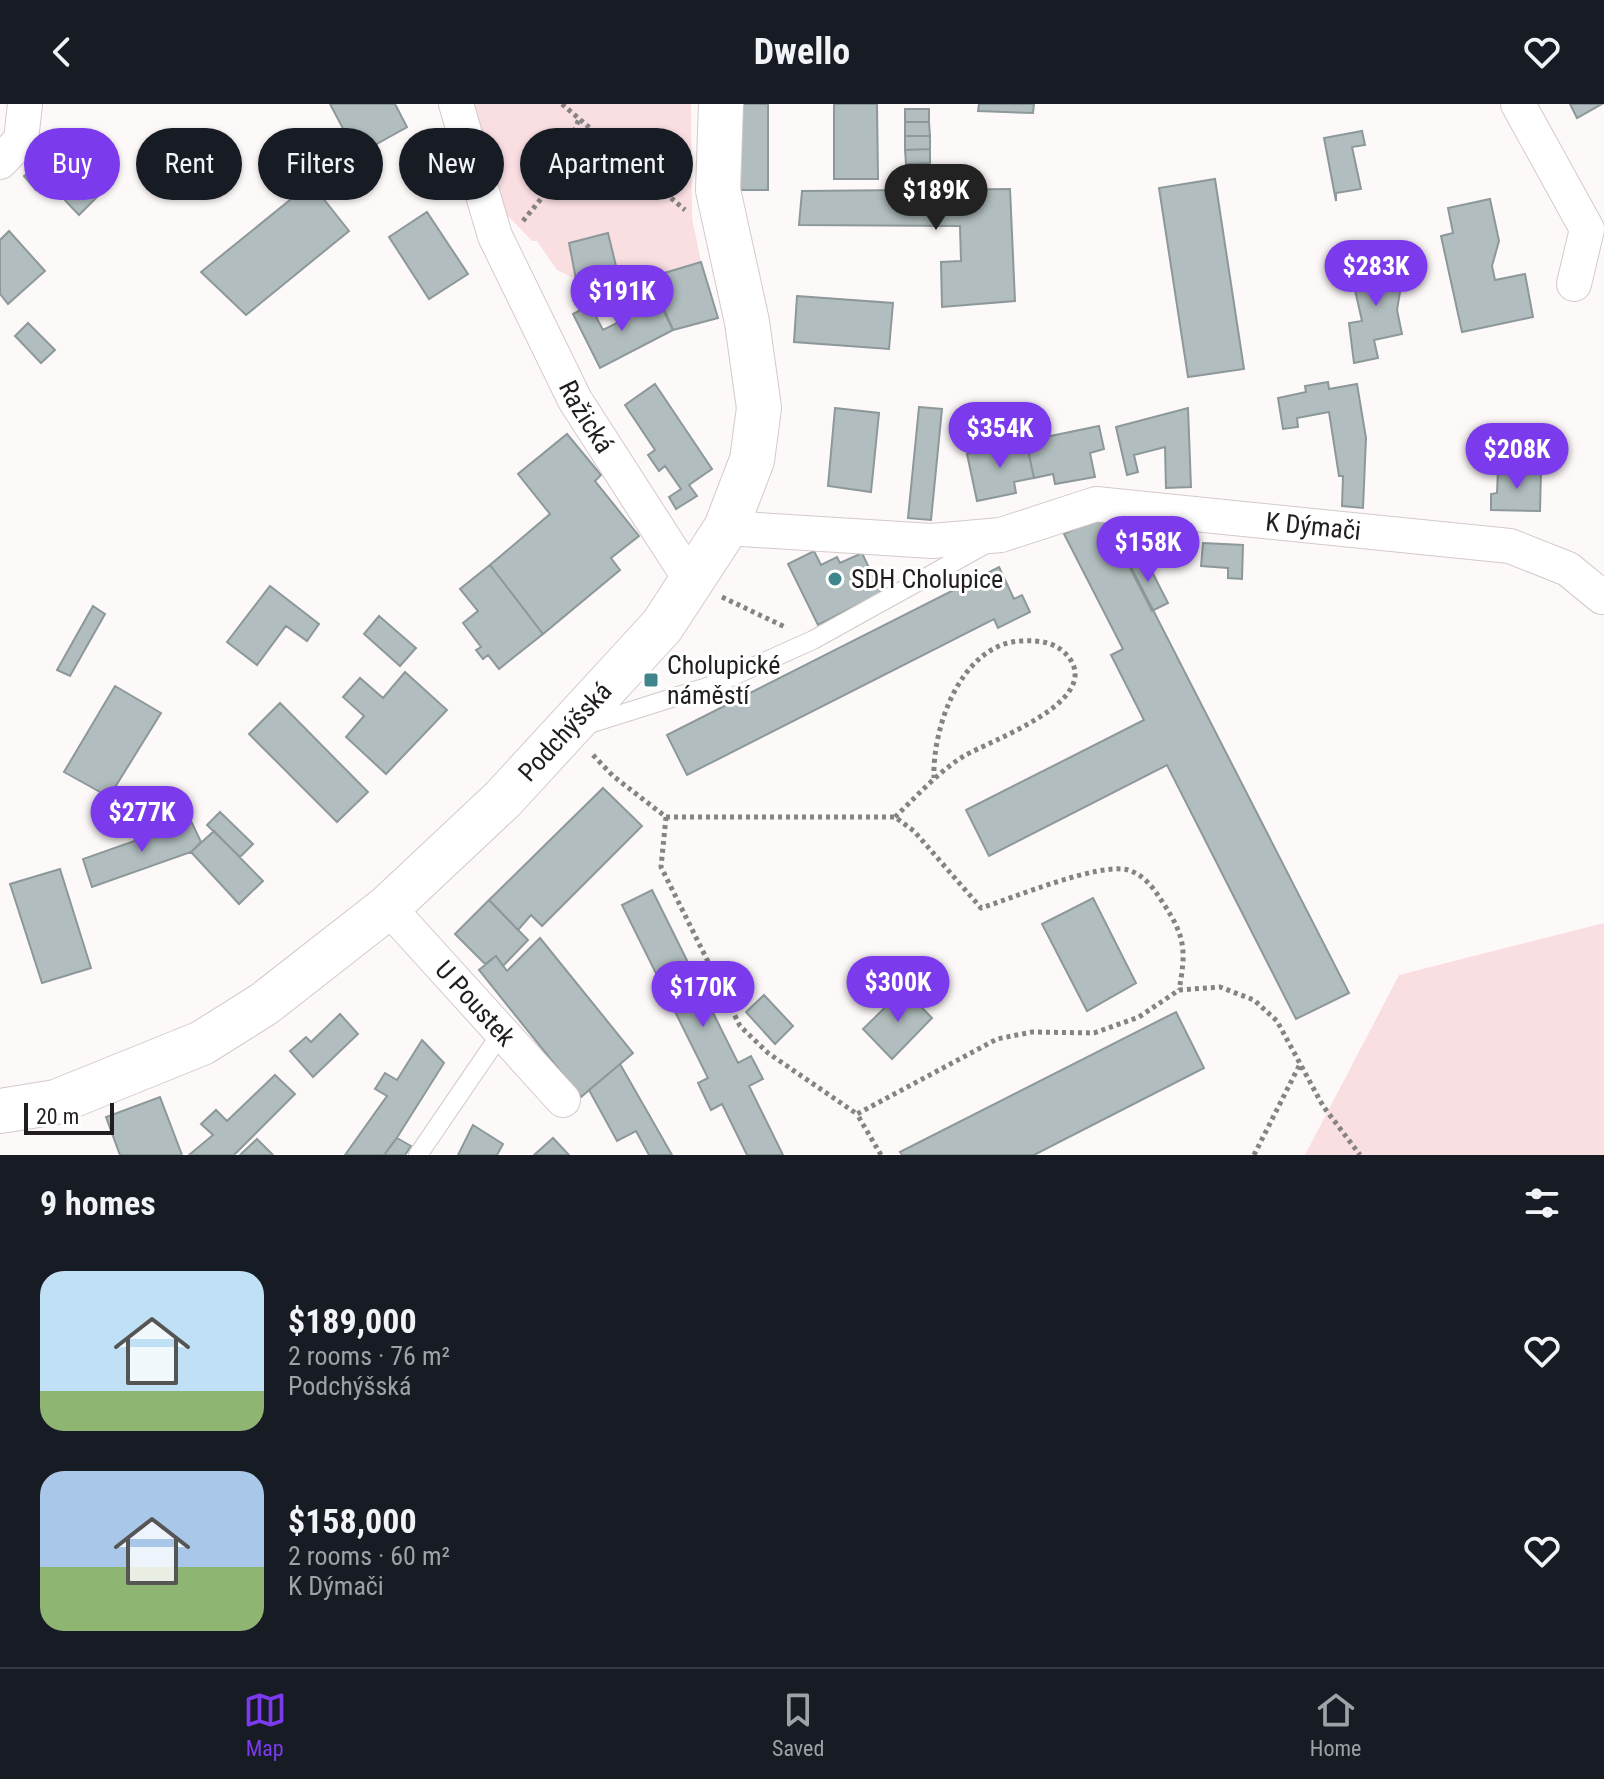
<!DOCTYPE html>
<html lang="en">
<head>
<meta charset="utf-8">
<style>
  body { margin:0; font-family:"Roboto Condensed",sans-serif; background:#242831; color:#f1f3f6; height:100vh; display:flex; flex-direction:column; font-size:30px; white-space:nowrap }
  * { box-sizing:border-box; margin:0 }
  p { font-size:26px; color:#9ea1a6 }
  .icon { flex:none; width:44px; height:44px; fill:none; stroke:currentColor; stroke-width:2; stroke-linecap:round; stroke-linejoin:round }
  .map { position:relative; height:1051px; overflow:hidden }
  .panel { display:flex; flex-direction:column; background:#171b24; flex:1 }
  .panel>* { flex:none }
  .banner { position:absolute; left:24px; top:24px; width:800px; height:72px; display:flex; gap:16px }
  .scale { position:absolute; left:24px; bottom:20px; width:90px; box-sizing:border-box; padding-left:8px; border:4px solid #221e1f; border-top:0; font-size:22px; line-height:28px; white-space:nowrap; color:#221e1f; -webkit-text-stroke:6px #fff; paint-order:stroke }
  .price { position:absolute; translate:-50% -68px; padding:0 18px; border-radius:28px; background:#7c3aed; color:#fff; font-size:26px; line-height:52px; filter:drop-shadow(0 2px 4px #0008) }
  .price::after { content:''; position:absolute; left:50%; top:48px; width:24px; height:18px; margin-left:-12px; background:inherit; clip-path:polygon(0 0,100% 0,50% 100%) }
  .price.selected { background:#222; color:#fff }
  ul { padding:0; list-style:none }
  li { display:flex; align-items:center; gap:24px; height:200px; padding:0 40px }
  li span { display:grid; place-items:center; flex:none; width:224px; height:160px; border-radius:24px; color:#555 }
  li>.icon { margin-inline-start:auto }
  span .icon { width:96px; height:96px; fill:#fffc; stroke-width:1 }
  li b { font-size:34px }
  h2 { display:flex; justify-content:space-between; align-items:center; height:96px; padding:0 40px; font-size:34px }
  .tag { padding:0 28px; border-radius:36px; background:#171b24; box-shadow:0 2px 6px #0004; font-size:28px; line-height:72px }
  .tag.selected { background:#7c3aed; color:#fff }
  header { display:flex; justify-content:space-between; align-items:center; height:104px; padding:0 40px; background:#171b24; font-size:36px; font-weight:700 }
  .tab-bar { display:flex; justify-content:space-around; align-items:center; height:112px; border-top:2px solid #363941; background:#171b24; font-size:22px; color:#9ea1a6 }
  .tab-bar a { display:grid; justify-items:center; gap:4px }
  .tab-bar .selected { color:#7c3aed }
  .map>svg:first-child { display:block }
</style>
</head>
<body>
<header><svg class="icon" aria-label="back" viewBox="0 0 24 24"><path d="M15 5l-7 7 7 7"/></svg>Dwello<svg class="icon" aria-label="heart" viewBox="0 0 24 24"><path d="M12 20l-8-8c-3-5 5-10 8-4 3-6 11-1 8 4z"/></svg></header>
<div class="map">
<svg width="1604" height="1051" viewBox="0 0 1604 1051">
  <rect width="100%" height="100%" fill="#fef9f9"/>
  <!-- green -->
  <path fill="#f9dee2" d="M471,0H691L692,114L701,158L651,173L649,166H617L607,129L569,139L576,175L557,166L537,137H532L505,109Z
    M1604,819V1051H1305L1399,871Z"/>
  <!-- building -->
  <path fill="#b1bdbe" stroke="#8c9899" stroke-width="2" d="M330,0H395L407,23L357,51Z
    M737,0H768V86H737Z
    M834,0H877L878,75H834Z
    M979,0H1034L1033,9L978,7Z
    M1570,0H1602L1577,14Z
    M905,5H929V18H905Z
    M905,18H929L930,32H905Z
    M1362,27L1365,41L1352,43L1361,85L1336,89V97L1324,34Z
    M905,32H930V45L905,46Z
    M930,45V59L906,60L905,46Z
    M930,59V86H906V60Z
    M90,62L108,82L79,111L60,91L66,85L62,80L74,68L78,73Z
    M34,63L47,76L36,86L24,72Z
    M1215,75L1244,265L1188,273L1159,84Z
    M311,79L349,127L246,211L201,168Z
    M1010,85L1015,197L942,203L941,158L961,157L960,122L799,121L802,87Z
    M1490,95L1499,137L1492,162L1495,176L1525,170L1533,213L1462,228L1441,132L1453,129L1448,104Z
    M427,108L468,170L429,195L389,133Z
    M9,127L45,167L8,200L0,190V136Z
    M608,129L617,166L576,175L569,139Z
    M1393,153L1400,188L1397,206L1402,230L1374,236L1378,254L1354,259L1349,219L1362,217L1355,186L1363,185L1357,160Z
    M701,158L718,214L673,226L651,173Z
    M797,192L893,199L889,245L794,238Z
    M659,198L673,226L600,264L573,210L590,201L603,226Z
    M28,219L55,246L41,259L15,232Z
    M1328,278L1329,285L1357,280L1366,334L1363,404L1342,402L1343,372H1339L1329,308L1297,314L1298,323L1283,325L1278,294L1306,288L1305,282Z
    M655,280L712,365L689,381L697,392L676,405L669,393L681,385L665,362L659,367L648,351L655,346L625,301Z
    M919,303L942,305L931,416L908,414Z
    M835,304L879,309L871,388L828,382Z
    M1188,304L1191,383L1166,384L1165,343L1134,351L1138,368L1127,371L1116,323Z
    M1099,322L1104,345L1090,349L1095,373L1055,380L1053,370L1034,374L1026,337Z
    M567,330L601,371L595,377L639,432L611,454L620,466L543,530L490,461L550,410L518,370Z
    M1026,337L1034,374L1014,378L1016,389L977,397L967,350Z
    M1498,365L1541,367L1540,407L1491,406V390L1497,389Z
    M1098,413L1107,416L1349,889L1296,915L1167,661L989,752L966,706L1144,616L1111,551L1123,545L1064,430Z
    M1203,439L1243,441L1242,475L1228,474V464L1201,462Z
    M814,447L821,461L837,453L840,459L862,449L881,489L818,521L788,460Z
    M1145,454L1168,499L1152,507L1129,462Z
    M490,461L543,530L499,565L488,551L483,555L476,546L481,543L463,519L478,507L460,485Z
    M999,463L1014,495L1022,491L1030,508L998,524L994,515L687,671L667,631Z
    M270,482L319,520L307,537L286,522L257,561L227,538Z
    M93,502L105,510L70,572L57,566Z
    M379,512L416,544L400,562L364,530Z
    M405,568L447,606L386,670L346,633L364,612L343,593L360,574L383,594Z
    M115,582L161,609L109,693L64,668Z
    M280,599L368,688L337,718L249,630Z
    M603,684L642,722L542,822L531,811L518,826L489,796Z
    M220,708L253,740L240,753L207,721Z
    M191,717L201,738L191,748L92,783L83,755Z
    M214,727L263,777L239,800L191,748Z
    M60,765L91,864L42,879L10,780Z
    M652,786L738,959L751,952L763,975L749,982L783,1051H747L722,1000L711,1006L698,979L708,974L622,801Z
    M1093,794L1136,879L1087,907L1042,820Z
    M489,796L528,836L503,862L496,852L485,860L455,830Z
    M540,834L633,949L581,993L479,866L496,852L507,867Z
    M904,885L932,914L892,955L863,925Z
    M764,891L793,922L775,940L746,908Z
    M1176,908L1204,964L1034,1051H902L900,1048Z
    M340,910L358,930L313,973L290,947L306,933L311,938Z
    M422,936L444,959L398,1032L384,1051H345L387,992L375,985L385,969L397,976Z
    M620,960L672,1051H649L636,1027L617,1037L589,986Z
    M275,971L295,990L234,1051H189L213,1031L201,1020L216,1006L227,1017Z
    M160,993L182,1051H120L106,1013Z
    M473,1021L503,1040L497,1051H458Z
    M397,1034L411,1042L405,1051H384Z
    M553,1034L569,1051H534Z
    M257,1035L273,1051H240Z"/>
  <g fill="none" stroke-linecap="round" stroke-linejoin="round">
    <defs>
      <path id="lane" d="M583,622L713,581L813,536L988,439
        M418,1051L502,928"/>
      <g id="street">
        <path id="s1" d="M456,0L495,132L575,296L692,478"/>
        <path d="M1518,0L1587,125L1574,180"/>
        <path d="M0,58L21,36L25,0"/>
        <path id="s2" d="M726,424L932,437L1001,431L1096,400L1510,442L1568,465L1602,493"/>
        <path id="s3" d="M388,803L563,996"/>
      </g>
      <g id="secondary">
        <path id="s4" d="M0,1007L56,998L202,939L264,900L388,803L503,695L662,522L726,424L752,356L759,304L747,218L718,86L721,0"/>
      </g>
    </defs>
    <!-- lane casing -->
    <use href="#lane" stroke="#d5c9ca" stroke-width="20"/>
    <!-- street casing -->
    <use href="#street" stroke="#d5c9ca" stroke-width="36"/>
    <!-- secondary casing -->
    <use href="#secondary" stroke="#d5c9ca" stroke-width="46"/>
    <!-- path -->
    <path stroke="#878383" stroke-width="5" stroke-dasharray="4 4" stroke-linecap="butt" d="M562,0L685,106
      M523,117L553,80L579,15
      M722,493L785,523
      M593,651L613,672L666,713H895L914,727L981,804C1013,794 1099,758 1128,766C1145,771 1155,786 1163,799C1186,833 1186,848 1179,886
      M666,713L661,763L740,922L768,949L857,1010
      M895,713C917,692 938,668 964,652C989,637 1100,599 1070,555C1058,538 1040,536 1021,537C961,540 932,624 934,674
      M881,1051L857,1010L997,935L1032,928L1094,929L1139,913L1179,886L1220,883L1254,896L1277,917L1323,1002L1360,1051
      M1254,1051L1300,960"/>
    <!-- lane -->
    <use href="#lane" stroke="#fff" stroke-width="18"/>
    <!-- street -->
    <use href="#street" stroke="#fff" stroke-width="34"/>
    <!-- secondary -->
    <use href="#secondary" stroke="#fff" stroke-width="44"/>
  </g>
  <!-- markers -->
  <g fill="#3e868b" stroke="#fff" stroke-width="3">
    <circle cx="835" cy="475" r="8"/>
    <rect x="643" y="568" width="16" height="16" rx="4"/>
  </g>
  <g text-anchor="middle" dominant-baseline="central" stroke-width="6" stroke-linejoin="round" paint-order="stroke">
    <!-- street labels -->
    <g font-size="26" fill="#221e1f" stroke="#fff">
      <text stroke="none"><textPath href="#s1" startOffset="340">Ražická</textPath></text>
      <text stroke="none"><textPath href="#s2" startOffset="594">K Dýmači</textPath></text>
      <text stroke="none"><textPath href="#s4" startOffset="694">Podchýšská</textPath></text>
      <text stroke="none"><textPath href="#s3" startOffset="130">U Poustek</textPath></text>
    </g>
    <!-- poi labels -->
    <g font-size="26" fill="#221e1f" stroke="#fff" text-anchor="start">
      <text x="851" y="475">SDH Cholupice</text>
      <text x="667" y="561">Cholupické<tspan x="667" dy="30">náměstí</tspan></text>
    </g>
  </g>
</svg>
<div class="scale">20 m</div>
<b class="price selected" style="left:936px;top:128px">$189K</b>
<b class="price" style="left:1376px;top:204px">$283K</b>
<b class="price" style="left:622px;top:229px">$191K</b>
<b class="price" style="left:1000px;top:366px">$354K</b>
<b class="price" style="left:1517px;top:387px">$208K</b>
<b class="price" style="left:1148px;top:480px">$158K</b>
<b class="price" style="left:142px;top:750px">$277K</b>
<b class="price" style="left:898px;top:920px">$300K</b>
<b class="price" style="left:703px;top:925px">$170K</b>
<div class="banner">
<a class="tag selected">Buy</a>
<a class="tag">Rent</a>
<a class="tag">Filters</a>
<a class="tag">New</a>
<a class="tag">Apartment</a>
</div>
</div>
<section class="panel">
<h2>9 homes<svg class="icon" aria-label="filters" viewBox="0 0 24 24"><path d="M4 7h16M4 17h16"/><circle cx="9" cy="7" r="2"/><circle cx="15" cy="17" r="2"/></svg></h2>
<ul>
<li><span style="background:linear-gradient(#bfe0f5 75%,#8fb573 0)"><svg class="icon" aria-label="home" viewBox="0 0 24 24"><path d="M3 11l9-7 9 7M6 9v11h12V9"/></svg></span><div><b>$189,000</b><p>2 rooms · 76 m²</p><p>Podchýšská</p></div><svg class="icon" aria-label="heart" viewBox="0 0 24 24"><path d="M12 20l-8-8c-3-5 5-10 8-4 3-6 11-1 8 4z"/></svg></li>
<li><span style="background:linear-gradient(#a9c7e8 60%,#8fb573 0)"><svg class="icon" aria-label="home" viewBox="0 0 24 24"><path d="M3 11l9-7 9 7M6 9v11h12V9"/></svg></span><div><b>$158,000</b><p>2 rooms · 60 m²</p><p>K Dýmači</p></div><svg class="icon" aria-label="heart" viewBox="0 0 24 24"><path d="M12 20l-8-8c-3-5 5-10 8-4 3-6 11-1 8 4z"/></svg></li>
</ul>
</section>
<nav class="tab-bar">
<a class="selected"><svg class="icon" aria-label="map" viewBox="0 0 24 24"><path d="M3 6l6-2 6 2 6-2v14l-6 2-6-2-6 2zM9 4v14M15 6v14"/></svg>Map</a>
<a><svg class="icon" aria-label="saved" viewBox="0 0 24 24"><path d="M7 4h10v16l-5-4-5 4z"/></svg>Saved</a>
<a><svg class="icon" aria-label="home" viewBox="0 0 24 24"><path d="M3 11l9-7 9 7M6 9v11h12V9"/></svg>Home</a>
</nav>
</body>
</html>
